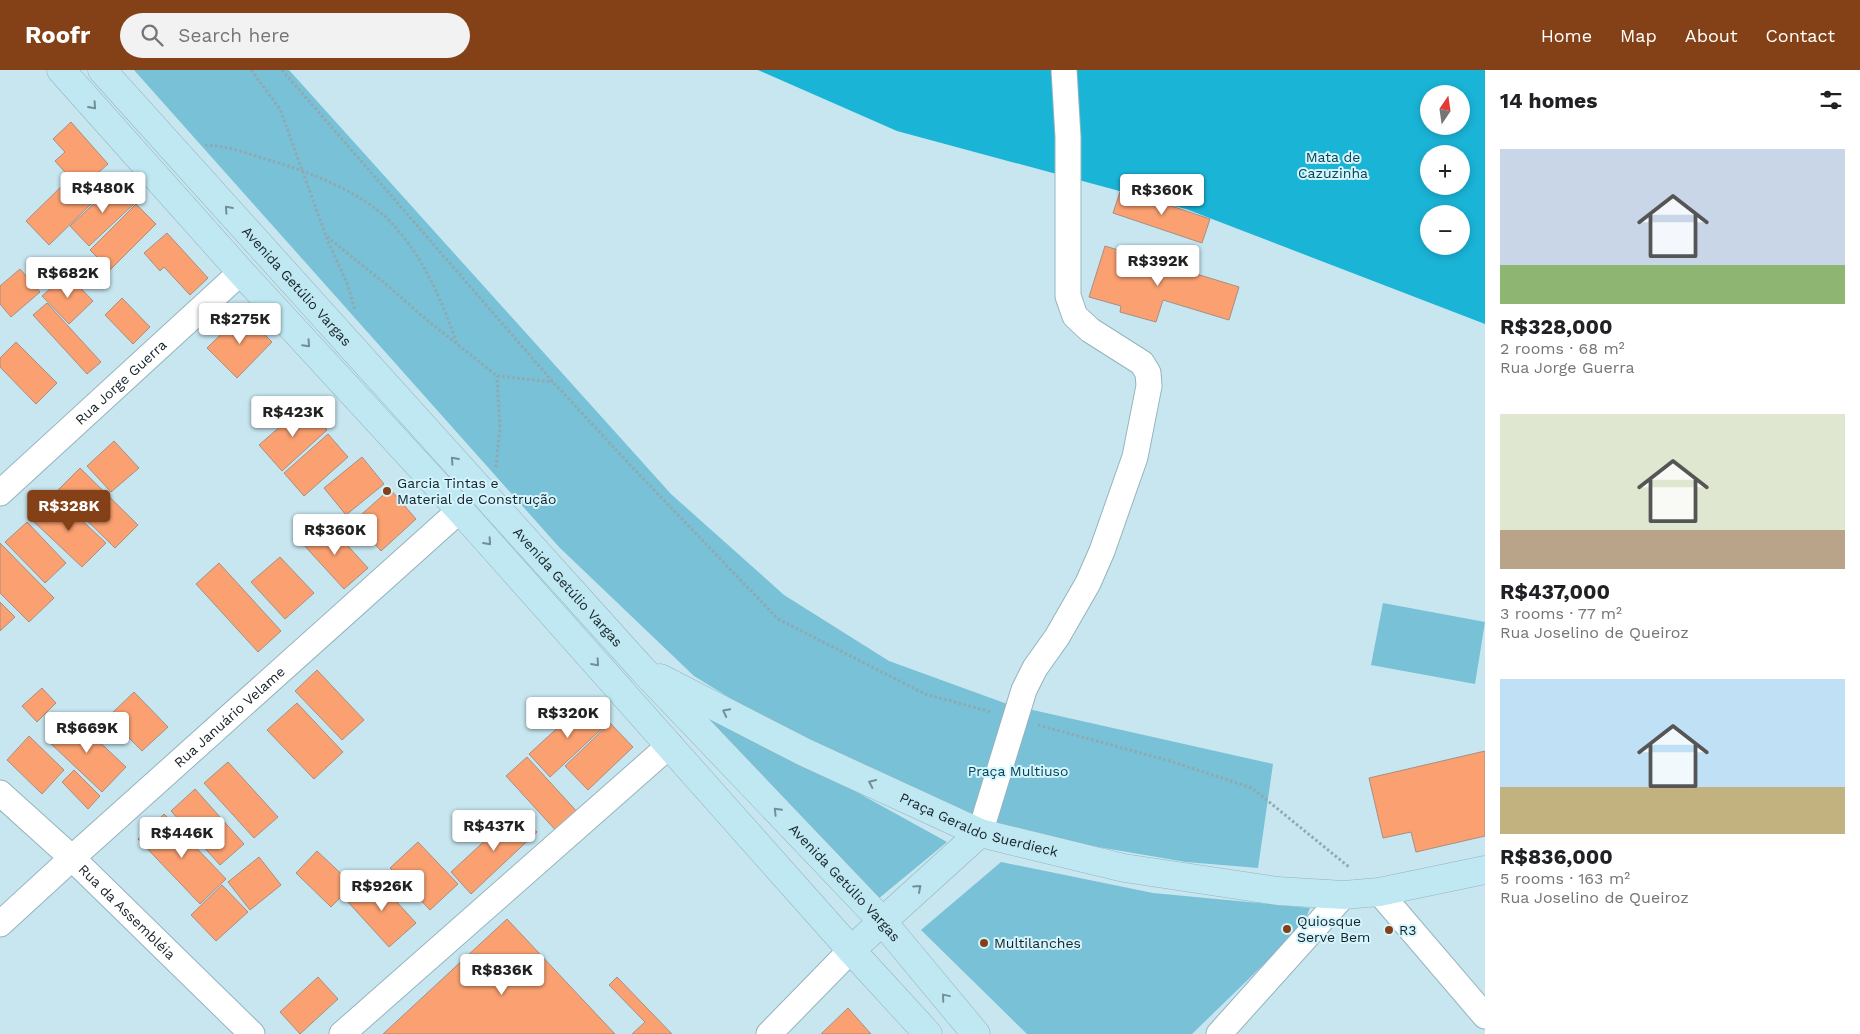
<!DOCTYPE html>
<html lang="en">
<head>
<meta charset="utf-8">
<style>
  body { margin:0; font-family:"Work Sans",sans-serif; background:#f2f2f2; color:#202124; height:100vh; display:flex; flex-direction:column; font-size:19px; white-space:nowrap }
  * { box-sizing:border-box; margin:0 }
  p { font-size:16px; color:#757577 }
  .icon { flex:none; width:28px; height:28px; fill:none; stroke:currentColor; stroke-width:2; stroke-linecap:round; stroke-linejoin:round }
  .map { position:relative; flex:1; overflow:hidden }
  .sheet { display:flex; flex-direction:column; background:#fff; width:375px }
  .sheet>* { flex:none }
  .needle { width:32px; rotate:13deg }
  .buttons { position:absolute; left:1420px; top:15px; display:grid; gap:10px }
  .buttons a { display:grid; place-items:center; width:50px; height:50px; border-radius:50%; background:#fff; box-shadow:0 2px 8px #0003; font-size:25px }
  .price { position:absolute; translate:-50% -42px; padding:0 11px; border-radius:5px; background:#fff; color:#222; font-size:16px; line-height:32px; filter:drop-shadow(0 1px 2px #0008) }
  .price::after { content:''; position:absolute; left:50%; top:30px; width:15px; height:11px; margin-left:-8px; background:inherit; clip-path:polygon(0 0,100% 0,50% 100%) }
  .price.on { background:#844016; color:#fff }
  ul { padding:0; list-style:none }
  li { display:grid; align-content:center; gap:10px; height:265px; padding:0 15px }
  li span { display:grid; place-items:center; height:155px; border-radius:0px; color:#555 }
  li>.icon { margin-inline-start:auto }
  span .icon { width:90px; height:90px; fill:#fffc; stroke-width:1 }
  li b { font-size:21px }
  h2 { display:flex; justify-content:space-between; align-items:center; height:60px; padding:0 15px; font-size:21px }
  header { display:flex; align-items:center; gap:30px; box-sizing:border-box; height:70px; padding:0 25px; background:#844016; color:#fff }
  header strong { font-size:24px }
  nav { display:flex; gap:28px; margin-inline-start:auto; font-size:18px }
  .search { width:350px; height:45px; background:#f2f2f2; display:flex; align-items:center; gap:12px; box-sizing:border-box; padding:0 18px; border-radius:28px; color:#757577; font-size:19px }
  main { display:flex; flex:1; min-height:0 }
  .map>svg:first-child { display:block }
</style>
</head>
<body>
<header>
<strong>Roofr</strong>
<div class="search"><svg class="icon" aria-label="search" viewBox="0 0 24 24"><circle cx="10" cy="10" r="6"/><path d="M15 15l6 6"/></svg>Search here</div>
<nav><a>Home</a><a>Map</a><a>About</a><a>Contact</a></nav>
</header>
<main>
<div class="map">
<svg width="1485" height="964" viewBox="0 0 1485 964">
  <rect width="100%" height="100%" fill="#c7e6f0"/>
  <!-- green -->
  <path fill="#78c1d7" d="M134,0H289L671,424L784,525L889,591L1010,635L1273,694L1258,798L1186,792L999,760L823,685L694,606L559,477Z
    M1383,533L1485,552L1475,614L1371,595Z
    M690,630L947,772L878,829Z
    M1001,792L1153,823L1310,838L1302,857L1192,964H1027L921,860Z"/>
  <!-- forest -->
  <path fill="#1ab4d7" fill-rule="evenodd" d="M758,0H1485V254L1186,139L897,61ZM1429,24H1461V56H1429ZM1429,84H1461V116H1429ZM1429,144H1461V176H1429Z"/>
  <!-- building -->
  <path fill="#fba171" stroke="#a78e81" d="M71,52L108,94L80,119L55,91L65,82L53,69Z
    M68,110L91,134L49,175L26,151Z
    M117,112L136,132L89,176L70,156Z
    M1121,119L1210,149L1202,173L1113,143Z
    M136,134L156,154L110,200L90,180Z
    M167,163L208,208L190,225L164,197L160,201L144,183Z
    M1105,176L1239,217L1229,250L1163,230L1156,252L1120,242L1121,236L1089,227Z
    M20,199L40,222L11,247L0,234V216Z
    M67,204L93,231L69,254L42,226Z
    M122,228L150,257L133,274L105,245Z
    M47,233L101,292L87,304L33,245Z
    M243,243L272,272L237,308L207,278Z
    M16,272L57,313L36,334L0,297V288Z
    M305,335L327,360L282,401L259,375Z
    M328,364L348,387L304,426L284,403Z
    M114,371L139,398L111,422L87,396Z
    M362,387L384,414L346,445L324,418Z
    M80,398L138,455L115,478L57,421Z
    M390,419L416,449L381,481L354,451Z
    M56,426L106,473L82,497L32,450Z
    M27,452L66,493L45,513L5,472Z
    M326,452L368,498L344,519L302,473Z
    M0,473L54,528L29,552L0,523Z
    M280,487L314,523L285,549L251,512Z
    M219,493L281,561L258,582L196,514Z
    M0,532L15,547L0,561Z
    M317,600L364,650L342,670L295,621Z
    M42,618L56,633L37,652L22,636Z
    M134,622L168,657L142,681L108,647Z
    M587,631L608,653L550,707L529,684Z
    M297,633L343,682L314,709L267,660Z
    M72,646L126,697L102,722L48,671Z
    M610,653L633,677L588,720L565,696Z
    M29,666L64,700L42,724L7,690Z
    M1485,681V766L1416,782L1411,762L1383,768L1369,708Z
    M527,687L580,745L559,764L506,706Z
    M228,692L278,747L254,768L204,713Z
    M74,700L100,726L88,739L62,712Z
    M195,719L244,774L220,795L171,741Z
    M517,741L537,762L471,824L451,802Z
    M164,744L226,809L200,834L138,769Z
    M418,772L458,814L430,840L390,798Z
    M317,781L353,815L331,837L296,803Z
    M259,787L281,815L250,840L228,812Z
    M375,808L416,853L389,877L348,832Z
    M222,815L248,842L216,871L191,845Z
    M507,849L615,964H383Z
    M318,907L338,929L300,964L280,942Z
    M617,907L672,964H632L645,952L609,915Z
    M848,938L871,964H821Z"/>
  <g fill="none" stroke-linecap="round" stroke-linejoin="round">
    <defs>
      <g id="street">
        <path id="s1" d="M0,423L241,202"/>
        <path id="s2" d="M0,723L72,788L252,964"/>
        <path d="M980,763L1024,620L1035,598L1057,567L1088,513L1102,481L1135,387L1149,316L1148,303L1142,293L1090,260L1075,246L1068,226V67L1064,0"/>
        <path d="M1379,822L1485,946"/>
        <path id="s3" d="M0,854L72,788L460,440"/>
        <path d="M342,964L670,675"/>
        <path d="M769,964L851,880"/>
        <path d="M1219,964L1344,825"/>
      </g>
      <g id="secondary">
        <path d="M61,0L241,202L460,440L851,880L928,964"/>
        <path id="s4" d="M102,0L642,599L882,851L976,964"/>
        <path id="s5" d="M660,608L804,682L980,763L1124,798L1278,821L1344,825L1379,822L1485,800"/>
        <path d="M851,880L980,763"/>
      </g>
    </defs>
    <!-- street casing -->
    <use href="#street" stroke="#95b3bc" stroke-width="27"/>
    <!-- secondary casing -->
    <use href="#secondary" stroke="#95b3bc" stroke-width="29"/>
    <!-- path -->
    <path stroke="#90a9b1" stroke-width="3" stroke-dasharray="2.5 2.5" stroke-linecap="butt" d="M251,0L280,39L326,166L388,216L422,246L497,306L553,312
      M282,0L553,312L632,397L778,549L925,624L991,642
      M205,75C225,75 252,85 272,91C313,103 369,125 397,159C426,193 443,233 457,274
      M326,167L347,213L355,240
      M496,397L500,357L497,306
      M1038,655L1170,691L1252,718L1349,797"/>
    <!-- street -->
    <use href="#street" stroke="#fff" stroke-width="25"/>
    <!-- secondary -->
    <use href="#secondary" stroke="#bfe8f2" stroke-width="28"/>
  </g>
  <!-- one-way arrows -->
  <defs><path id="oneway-chevron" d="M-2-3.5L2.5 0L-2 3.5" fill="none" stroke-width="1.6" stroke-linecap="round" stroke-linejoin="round" transform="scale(1.25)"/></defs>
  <g stroke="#738f96">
    <use href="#oneway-chevron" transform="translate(93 36) rotate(48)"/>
    <use href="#oneway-chevron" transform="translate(228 139) rotate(-132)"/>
    <use href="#oneway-chevron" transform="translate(307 274) rotate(47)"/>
    <use href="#oneway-chevron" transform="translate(454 390) rotate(-132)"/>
    <use href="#oneway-chevron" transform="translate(488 472) rotate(48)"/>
    <use href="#oneway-chevron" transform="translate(596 593) rotate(48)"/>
    <use href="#oneway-chevron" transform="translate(726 642) rotate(-153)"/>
    <use href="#oneway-chevron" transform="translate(872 713) rotate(-155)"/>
    <use href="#oneway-chevron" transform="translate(777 741) rotate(-134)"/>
    <use href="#oneway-chevron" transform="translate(918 818) rotate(-42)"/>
    <use href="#oneway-chevron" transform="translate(945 927) rotate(-130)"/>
  </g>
  <!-- markers -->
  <g fill="#844016" stroke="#d4f4fe" stroke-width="2">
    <circle cx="387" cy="421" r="5"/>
    <circle cx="1287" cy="859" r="5"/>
    <circle cx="1389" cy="860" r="5"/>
    <circle cx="984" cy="873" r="5"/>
  </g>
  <g text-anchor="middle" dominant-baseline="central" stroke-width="4" stroke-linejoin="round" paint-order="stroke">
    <!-- park labels -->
    <g font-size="14" fill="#064452" stroke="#d4f4fe">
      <text x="1333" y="87">Mata de<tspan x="1333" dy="16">Cazuzinha</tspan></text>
      <text x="1018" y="701">Praça Multiuso</text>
    </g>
    <!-- street labels -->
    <g font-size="14" fill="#172226" stroke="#d4f4fe">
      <text stroke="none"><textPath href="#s4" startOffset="291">Avenida Getúlio Vargas</textPath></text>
      <text stroke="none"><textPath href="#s1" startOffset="164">Rua Jorge Guerra</textPath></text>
      <text stroke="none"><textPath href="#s4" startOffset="696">Avenida Getúlio Vargas</textPath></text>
      <text stroke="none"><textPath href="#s3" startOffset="309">Rua Januário Velame</textPath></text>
      <text stroke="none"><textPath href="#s5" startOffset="352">Praça Geraldo Suerdieck</textPath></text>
      <text stroke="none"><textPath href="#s4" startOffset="1101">Avenida Getúlio Vargas</textPath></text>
      <text stroke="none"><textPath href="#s2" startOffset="174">Rua da Assembléia</textPath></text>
    </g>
    <!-- poi labels -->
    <g font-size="14" fill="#172226" stroke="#d4f4fe" text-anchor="start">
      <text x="397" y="413">Garcia Tintas e<tspan x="397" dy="16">Material de Construção</tspan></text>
      <text x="1297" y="851">Quiosque<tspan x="1297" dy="16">Serve Bem</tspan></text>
      <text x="1399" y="860">R3</text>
      <text x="994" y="873">Multilanches</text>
    </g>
  </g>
</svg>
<div class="buttons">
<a><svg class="needle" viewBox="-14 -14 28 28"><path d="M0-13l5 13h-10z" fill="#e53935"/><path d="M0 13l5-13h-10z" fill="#757577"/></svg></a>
<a>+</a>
<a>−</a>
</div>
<b class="price" style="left:103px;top:144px">R$480K</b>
<b class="price" style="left:1162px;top:146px">R$360K</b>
<b class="price" style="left:1158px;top:217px">R$392K</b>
<b class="price" style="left:68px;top:229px">R$682K</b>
<b class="price" style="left:240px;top:275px">R$275K</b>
<b class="price" style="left:293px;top:368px">R$423K</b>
<b class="price on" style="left:69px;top:462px">R$328K</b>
<b class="price" style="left:335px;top:486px">R$360K</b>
<b class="price" style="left:568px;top:669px">R$320K</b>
<b class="price" style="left:87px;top:684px">R$669K</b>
<b class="price" style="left:494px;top:782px">R$437K</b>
<b class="price" style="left:182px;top:789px">R$446K</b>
<b class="price" style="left:382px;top:842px">R$926K</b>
<b class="price" style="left:502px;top:926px">R$836K</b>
</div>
<section class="sheet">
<h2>14 homes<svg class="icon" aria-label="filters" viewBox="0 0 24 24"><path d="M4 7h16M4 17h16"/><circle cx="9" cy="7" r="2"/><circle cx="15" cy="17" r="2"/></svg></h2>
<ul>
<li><span style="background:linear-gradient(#c9d6e8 75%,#8fb573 0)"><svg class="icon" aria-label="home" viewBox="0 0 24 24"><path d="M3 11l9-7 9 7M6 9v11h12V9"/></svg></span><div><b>R$328,000</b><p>2 rooms · 68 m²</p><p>Rua Jorge Guerra</p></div></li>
<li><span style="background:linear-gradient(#dfe7d0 75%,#b9a48a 0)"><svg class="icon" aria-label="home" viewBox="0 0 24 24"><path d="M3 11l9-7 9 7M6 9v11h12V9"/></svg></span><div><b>R$437,000</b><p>3 rooms · 77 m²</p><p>Rua Joselino de Queiroz</p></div></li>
<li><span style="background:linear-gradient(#bfe0f5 70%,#c2b280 0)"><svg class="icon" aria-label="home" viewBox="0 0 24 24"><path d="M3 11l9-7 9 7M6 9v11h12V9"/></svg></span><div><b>R$836,000</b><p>5 rooms · 163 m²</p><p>Rua Joselino de Queiroz</p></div></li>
</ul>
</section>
</main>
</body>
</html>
